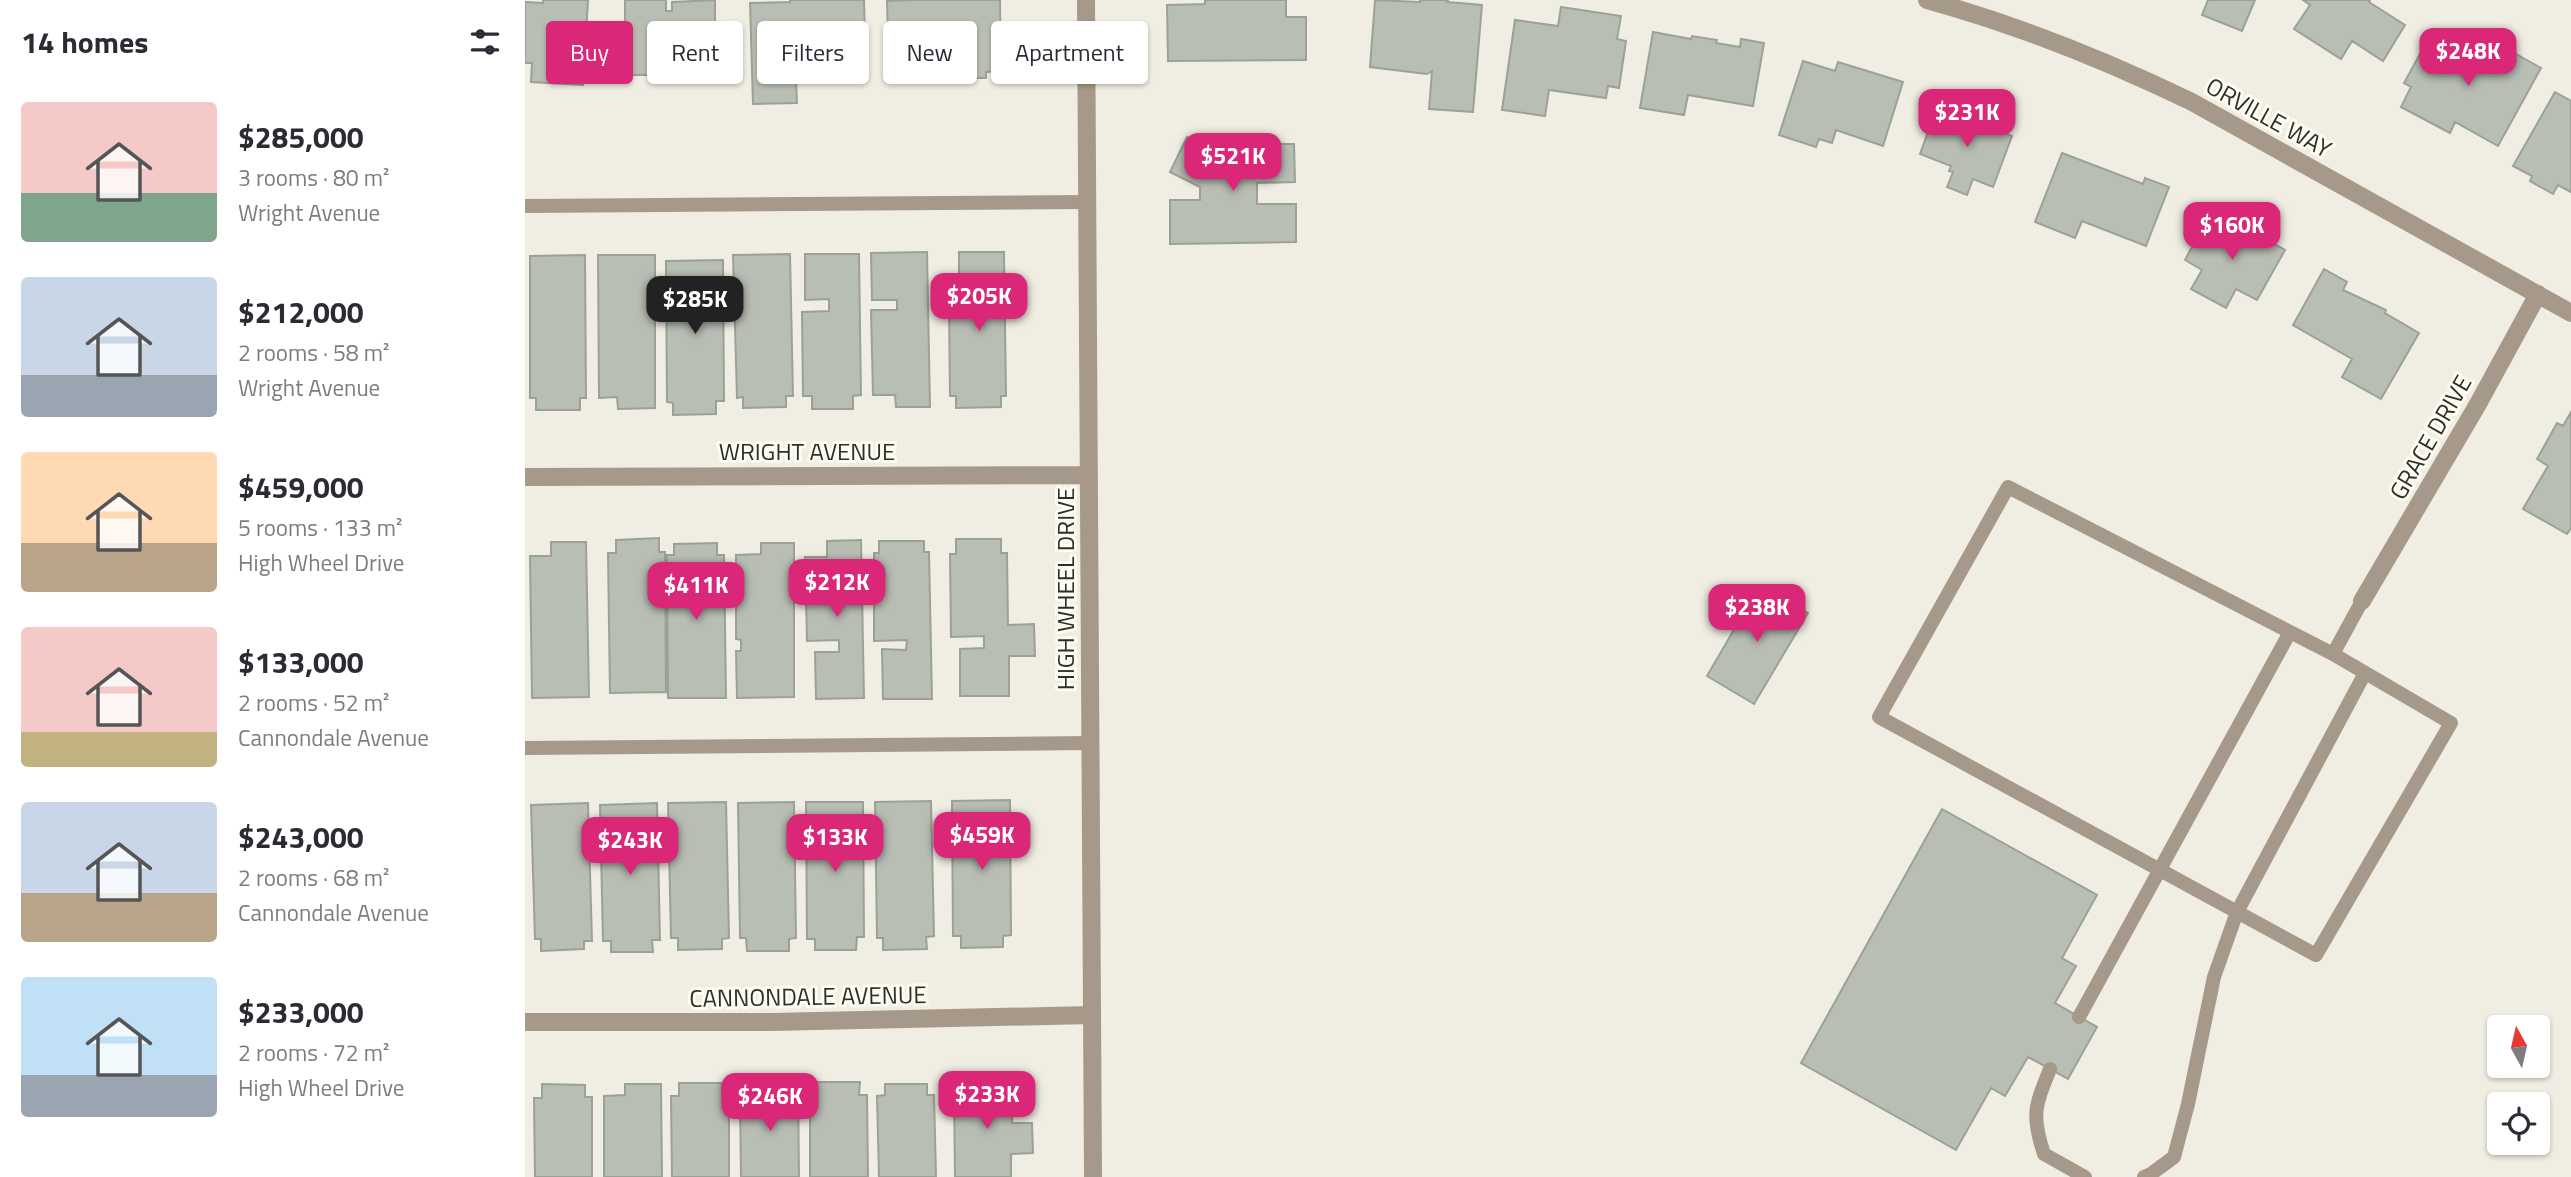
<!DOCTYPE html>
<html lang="en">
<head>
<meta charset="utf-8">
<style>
  body { margin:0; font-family:"Titillium Web",sans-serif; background:#f7f7f7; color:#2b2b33; height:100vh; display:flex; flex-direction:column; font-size:26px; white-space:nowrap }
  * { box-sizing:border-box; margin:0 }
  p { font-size:23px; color:#7c7c81 }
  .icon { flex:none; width:38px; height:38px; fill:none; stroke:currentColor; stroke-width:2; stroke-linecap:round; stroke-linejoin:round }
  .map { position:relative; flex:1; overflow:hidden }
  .sheet { display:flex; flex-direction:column; background:#fff; width:525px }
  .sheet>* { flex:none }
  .hud { position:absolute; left:21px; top:21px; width:665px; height:63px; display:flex; gap:14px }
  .needle { width:46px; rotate:352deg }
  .buttons { position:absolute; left:1962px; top:1015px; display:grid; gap:14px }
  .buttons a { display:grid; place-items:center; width:63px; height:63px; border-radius:7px; background:#fff; box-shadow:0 2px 5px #0004; font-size:35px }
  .price { position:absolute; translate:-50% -60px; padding:0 16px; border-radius:14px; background:#db2777; color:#fff; font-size:23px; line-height:46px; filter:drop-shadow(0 2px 4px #0008) }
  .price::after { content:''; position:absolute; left:50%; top:42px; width:21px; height:16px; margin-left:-10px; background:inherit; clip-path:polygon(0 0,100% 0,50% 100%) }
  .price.on { background:#222; color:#fff }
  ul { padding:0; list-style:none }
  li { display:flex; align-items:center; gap:21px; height:175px; padding:0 21px }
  li span { display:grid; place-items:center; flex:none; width:196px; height:140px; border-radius:7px; color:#555 }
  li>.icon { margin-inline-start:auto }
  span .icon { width:84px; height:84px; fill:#fffc; stroke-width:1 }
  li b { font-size:30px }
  h2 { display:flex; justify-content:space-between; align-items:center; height:84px; padding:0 21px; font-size:30px }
  .tag { padding:0 24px; border-radius:7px; background:#fff; box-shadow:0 2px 5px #0004; font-size:24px; line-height:63px }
  .tag.on { background:#db2777; color:#fff }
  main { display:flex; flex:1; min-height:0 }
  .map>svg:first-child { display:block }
</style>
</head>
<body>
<main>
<section class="sheet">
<h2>14 homes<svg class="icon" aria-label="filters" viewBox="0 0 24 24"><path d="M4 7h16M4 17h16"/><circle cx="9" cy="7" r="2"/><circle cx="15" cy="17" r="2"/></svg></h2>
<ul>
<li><span style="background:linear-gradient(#f6c9c9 65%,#7fa58c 0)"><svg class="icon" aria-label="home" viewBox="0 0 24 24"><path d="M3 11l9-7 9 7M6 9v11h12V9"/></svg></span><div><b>$285,000</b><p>3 rooms · 80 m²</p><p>Wright Avenue</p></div></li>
<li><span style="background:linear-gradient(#c9d6e8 70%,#9aa5b1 0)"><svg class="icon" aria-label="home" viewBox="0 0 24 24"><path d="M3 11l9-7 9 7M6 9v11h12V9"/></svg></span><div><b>$212,000</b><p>2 rooms · 58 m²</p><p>Wright Avenue</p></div></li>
<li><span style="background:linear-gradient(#ffd9b3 65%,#b9a48a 0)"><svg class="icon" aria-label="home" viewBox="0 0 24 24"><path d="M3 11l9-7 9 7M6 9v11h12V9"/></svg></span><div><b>$459,000</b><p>5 rooms · 133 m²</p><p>High Wheel Drive</p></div></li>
<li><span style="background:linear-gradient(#f6c9c9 75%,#c2b280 0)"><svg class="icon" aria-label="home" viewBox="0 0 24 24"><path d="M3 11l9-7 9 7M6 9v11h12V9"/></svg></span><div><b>$133,000</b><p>2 rooms · 52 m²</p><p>Cannondale Avenue</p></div></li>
<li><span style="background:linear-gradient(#c9d6e8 65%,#b9a48a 0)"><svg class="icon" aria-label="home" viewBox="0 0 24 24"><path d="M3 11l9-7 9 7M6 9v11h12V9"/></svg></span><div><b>$243,000</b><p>2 rooms · 68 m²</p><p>Cannondale Avenue</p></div></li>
<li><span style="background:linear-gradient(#bfe0f5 70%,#9aa5b1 0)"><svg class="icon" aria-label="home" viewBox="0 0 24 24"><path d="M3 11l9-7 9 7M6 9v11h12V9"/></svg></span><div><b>$233,000</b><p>2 rooms · 72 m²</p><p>High Wheel Drive</p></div></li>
</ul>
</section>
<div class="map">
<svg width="2046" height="1177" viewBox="0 0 2046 1177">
  <rect width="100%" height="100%" fill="#f0eee3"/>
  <!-- building -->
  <path fill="#b9beb4" stroke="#9ca197" stroke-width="2" d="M18,0H63L58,85L6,82L7,63H0V2L18,3Z
    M100,0H141V11H147V2L190,0V64H152V75H100Z
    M265,0H339L341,78L271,79L272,103L228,104L225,3L265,2Z
    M387,0H475L476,71L461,72V78H435V71L364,72L362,1Z
    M680,0H761V17H781V60L643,61L642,5L680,4Z
    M850,0L895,2V0H923L922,2L957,5L948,112L904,109L907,71L902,74L845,67Z
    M1683,0H1730L1717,31L1677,15Z
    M1845,0L1844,2L1880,25L1858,61L1827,41L1816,59L1769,29L1785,5L1778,0Z
    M1036,7L1096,16L1092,39L1101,41L1094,88L1083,86L1081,98L1024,90L1020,116L977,110L990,20L1033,26Z
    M1908,30L1966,62L1975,45L2016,68L1973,146L1930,122L1925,133L1876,107L1886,87L1879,83Z
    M1128,32L1166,39L1167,36L1192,40L1191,43L1215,47L1216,39L1239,43L1228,106L1163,95L1159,115L1115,108Z
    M1278,61L1310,71L1313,62L1378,82L1358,146L1311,130L1307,143L1294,139L1291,147L1254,135Z
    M2030,92L2046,101V192L2033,185L2028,194L2005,181L2007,176L1988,166Z
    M1448,107L1470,115L1465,127L1487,136L1468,187L1448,179L1442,195L1422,187L1428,172L1424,171L1426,166L1395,154L1410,113L1441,125Z
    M702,136H728V144H769L770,182L732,183V204H771V242L645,244V200H675V187L645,172L662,137L676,145L702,144Z
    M1537,153L1618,184L1620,178L1644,187L1621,246L1557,221L1550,238L1510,222Z
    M1699,216L1713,223L1711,228L1724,235L1726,231L1760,250L1732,300L1711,289L1701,308L1666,289L1677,270L1660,260L1682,219L1694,225Z
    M402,252L405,407H371L370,395H348L346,310H372V300H347L346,253Z
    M434,252H479L481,396H476V407L431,408V396H425L424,311H457V299H434Z
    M265,254L268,396H261V407L218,408V397L212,398L208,255Z
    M280,254H334L336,395L328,396V409H287V396H278L277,312L304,311V299L280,300Z
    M60,255L61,398H55V410H11V398H5V256Z
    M73,255H130V408L93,409L92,397L74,398Z
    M198,260L199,401H191V414L148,415V403L142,402L141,261Z
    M1799,269L1822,282L1818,290L1861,310L1860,313L1894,333L1856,399L1817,377L1827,359L1768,325Z
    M2046,412V528L2042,534L1998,509L2023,466L2012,459L2032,423L2038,426Z
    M134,538V552H140L141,692L85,693L83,553H91V540Z
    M431,539H476V553H482L483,625L509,624L510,656H484V696H435V649L459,648V636L426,637L425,554H431Z
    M336,540L339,698L291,699L290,652H314V640L282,641L280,557H302V541Z
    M354,541H399V552H404L407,699H358L357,649L381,650L382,640L349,641V553H354Z
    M26,542H61L64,697L7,698L5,556H26Z
    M192,543V555H199L201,698H143L142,555H149V544Z
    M236,543H269V697L212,698L211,651H216V640L211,639V555L236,554Z
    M1235,585L1283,613L1229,704L1182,676Z
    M485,800L486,935L478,936V947L436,948V936H428L427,801Z
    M406,801L409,936L401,937L402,949L358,950V938H352L350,802Z
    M201,802L204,938L197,939V949L153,950V938H146L143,803Z
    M269,802L271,938L264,939V951H222L221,938H215L213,803Z
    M281,802H338L339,937H332L331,950H290V939H282Z
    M63,803L67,941H59V949L16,951V939H10L6,805Z
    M132,803L135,940H127L128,952H86V941H78L75,805Z
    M1417,809L1572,895L1537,958L1551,966L1530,1003L1572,1027L1543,1079L1503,1057L1480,1096L1466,1088L1431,1150L1276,1063Z
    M479,1081V1095H487V1123H507L508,1153L486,1154V1177H430L429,1094H437V1082Z
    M290,1082H335L334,1095H342L343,1177H285V1096H290Z
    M154,1083H197V1096H204V1177H147L146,1096H154Z
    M17,1084L60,1085V1097H67V1177H10L9,1098H17Z
    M100,1084H136L137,1177H79V1096L100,1095Z
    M360,1084H402V1095H409L411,1177H354L352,1096L360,1095Z
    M237,1085H273L274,1177H216L215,1096L237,1095Z"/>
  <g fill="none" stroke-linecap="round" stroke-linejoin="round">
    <!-- service -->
    <path stroke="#a69989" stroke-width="14" d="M0,206L561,202
      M1808,654L1926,723L1791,955L1354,717L1483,487L1808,654L1837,601
      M0,748L565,743
      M1554,1017L1765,632
      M1525,1069C1510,1106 1506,1115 1519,1154L1560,1177
      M1619,1177L1626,1174L1649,1157L1663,1104L1689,977L1712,912L1840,673"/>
    <!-- minor -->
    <path stroke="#a69989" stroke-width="18" d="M561,0L568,1177
      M1402,0C1493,25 1582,61 1667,102L2046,313
      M0,477L563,475
      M1837,601L1953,404L2013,294
      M0,1022H247L567,1015"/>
  </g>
  <g text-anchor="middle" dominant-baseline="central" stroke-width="6" stroke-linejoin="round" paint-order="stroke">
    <!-- street labels -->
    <g font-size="24" fill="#2e2e2a" stroke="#fdfcf0">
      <text transform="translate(1744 117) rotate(29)">ORVILLE WAY</text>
      <text transform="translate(1905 437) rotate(-60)">GRACE DRIVE</text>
      <text x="282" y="451">WRIGHT AVENUE</text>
      <text transform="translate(540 589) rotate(-90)">HIGH WHEEL DRIVE</text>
      <text transform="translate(283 996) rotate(-1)">CANNONDALE AVENUE</text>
    </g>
  </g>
</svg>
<div class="buttons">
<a><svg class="needle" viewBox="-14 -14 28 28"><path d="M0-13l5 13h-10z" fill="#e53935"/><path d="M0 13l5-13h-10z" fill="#7c7c81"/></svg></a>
<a><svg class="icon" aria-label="locate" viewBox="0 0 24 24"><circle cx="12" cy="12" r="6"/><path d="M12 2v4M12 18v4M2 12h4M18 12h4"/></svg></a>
</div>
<b class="price" style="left:1943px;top:88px">$248K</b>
<b class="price" style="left:1442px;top:149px">$231K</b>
<b class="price" style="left:708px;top:193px">$521K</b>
<b class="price" style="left:1707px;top:262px">$160K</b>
<b class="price" style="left:454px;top:333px">$205K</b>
<b class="price on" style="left:170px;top:336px">$285K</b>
<b class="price" style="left:312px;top:619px">$212K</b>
<b class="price" style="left:171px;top:622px">$411K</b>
<b class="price" style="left:1232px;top:644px">$238K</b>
<b class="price" style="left:457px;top:872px">$459K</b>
<b class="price" style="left:310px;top:874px">$133K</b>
<b class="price" style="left:105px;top:877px">$243K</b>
<b class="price" style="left:462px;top:1131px">$233K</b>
<b class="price" style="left:245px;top:1133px">$246K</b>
<div class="hud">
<a class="tag on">Buy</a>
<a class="tag">Rent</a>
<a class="tag">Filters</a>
<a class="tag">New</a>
<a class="tag">Apartment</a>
</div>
</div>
</main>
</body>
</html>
